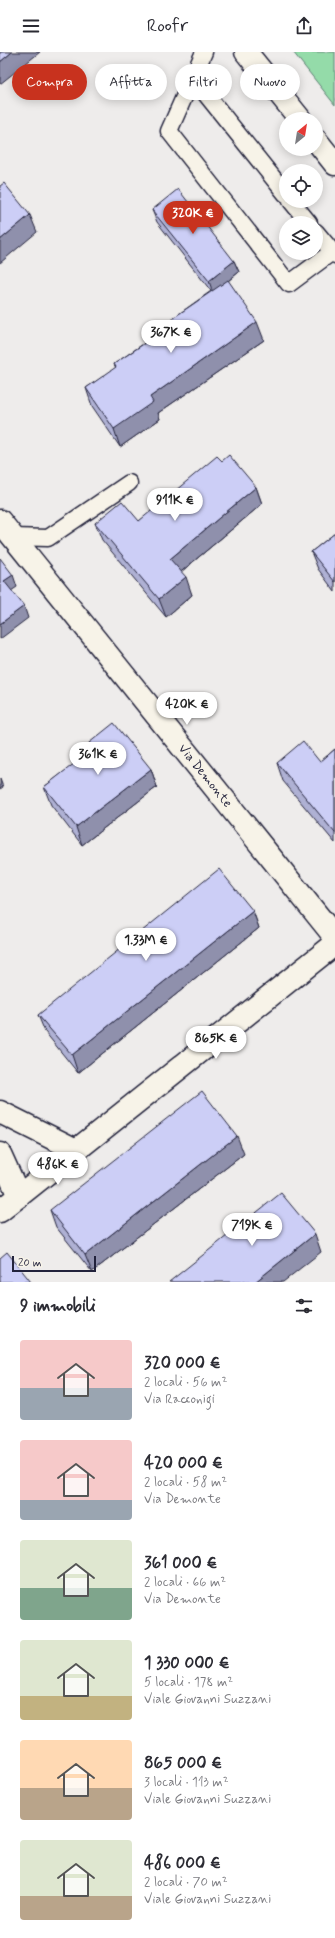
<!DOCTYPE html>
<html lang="it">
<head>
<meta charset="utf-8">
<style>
  body { margin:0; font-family:Mynerve,sans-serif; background:#f7f7f7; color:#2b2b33; height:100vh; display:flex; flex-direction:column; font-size:15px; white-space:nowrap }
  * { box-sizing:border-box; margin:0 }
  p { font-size:13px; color:#7c7c81 }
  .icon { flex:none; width:22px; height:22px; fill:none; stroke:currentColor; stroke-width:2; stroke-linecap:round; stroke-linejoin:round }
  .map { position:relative; height:1230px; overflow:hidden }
  .drawer { display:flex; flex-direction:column; background:#fff; flex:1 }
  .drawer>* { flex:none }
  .banner { position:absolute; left:12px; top:12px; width:311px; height:36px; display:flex; gap:8px }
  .needle { width:26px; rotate:30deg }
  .controls { position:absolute; left:279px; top:60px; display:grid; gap:8px }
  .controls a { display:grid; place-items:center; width:44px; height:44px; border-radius:50%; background:#fff; box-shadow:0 2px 10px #0003; font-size:20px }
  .scale { position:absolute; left:12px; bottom:10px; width:84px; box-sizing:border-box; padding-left:4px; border:2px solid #22223b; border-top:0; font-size:11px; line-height:14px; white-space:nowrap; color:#22223b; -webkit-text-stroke:3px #f7f3e8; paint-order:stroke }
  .price { position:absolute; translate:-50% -34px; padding:0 9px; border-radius:14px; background:#fff; color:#222; font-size:13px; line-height:26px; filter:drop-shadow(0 1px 2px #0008) }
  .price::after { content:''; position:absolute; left:50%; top:24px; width:12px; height:9px; margin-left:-6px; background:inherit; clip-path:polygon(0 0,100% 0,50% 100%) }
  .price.current { background:#c8321e; color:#fff }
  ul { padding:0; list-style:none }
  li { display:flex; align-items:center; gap:12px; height:100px; padding:0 20px }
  li span { display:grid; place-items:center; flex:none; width:112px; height:80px; border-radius:4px; color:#555 }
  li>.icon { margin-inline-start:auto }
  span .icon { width:48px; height:48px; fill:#fffc; stroke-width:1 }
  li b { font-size:17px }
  h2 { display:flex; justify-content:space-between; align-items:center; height:48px; padding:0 20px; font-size:17px }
  .tag { padding:0 14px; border-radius:18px; background:#fff; box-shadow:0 2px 10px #0003; font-size:14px; line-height:36px }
  .tag.current { background:#c8321e; color:#fff }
  header { display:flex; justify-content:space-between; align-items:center; height:52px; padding:0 20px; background:#fff; font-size:18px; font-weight:600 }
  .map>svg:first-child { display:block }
</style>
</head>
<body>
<header><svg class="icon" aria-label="menu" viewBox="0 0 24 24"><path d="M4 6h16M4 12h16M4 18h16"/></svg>Roofr<svg class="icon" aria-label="share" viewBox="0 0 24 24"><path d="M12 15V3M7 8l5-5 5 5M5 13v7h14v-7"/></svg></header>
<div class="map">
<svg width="335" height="1230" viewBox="0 0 335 1230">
  <rect width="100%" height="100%" fill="#eeeceb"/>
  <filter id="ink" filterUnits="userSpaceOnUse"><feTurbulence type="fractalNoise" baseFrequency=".025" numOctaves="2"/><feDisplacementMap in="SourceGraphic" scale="8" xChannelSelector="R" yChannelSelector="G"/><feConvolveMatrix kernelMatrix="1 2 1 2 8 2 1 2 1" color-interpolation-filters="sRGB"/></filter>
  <g filter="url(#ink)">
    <!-- green -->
    <path fill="#94dba9" stroke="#5b7e72" d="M293,0H335V53Z"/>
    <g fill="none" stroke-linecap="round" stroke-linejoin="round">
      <defs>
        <path id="service" d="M204,0L169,79L289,232L332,200
          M193,26L286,142
          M291,149L309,171
          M316,180L335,203
          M13,485L48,486L129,431"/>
        <path id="minor" d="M246,0L300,67
          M316,88L335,112
          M0,469L335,885
          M0,1060L76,1098
          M0,1102L19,1144"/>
        <path id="tertiary" d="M0,1159L335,892"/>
      </defs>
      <!-- service casing -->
      <use href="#service" stroke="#22223b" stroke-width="19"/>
      <!-- minor casing -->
      <use href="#minor" stroke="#22223b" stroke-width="25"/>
      <!-- tertiary casing -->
      <use href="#tertiary" stroke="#22223b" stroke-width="25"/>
      <!-- service -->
      <use href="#service" stroke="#f7f3e8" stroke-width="16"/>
      <!-- minor -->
      <use href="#minor" stroke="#f7f3e8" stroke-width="22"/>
      <!-- tertiary -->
      <use href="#tertiary" stroke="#f7f3e8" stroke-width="22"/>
    </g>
    <!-- wall -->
    <path fill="#afb1d4" stroke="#22223b" d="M152,158L234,209L239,220L228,229L264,288L158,361L160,367L120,395L92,354L86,336L116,316L114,312L175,270L173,266L211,239L157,170Z
      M222,409L256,435L262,452L181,520L192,543L166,565L102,488L95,471L139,469Z
      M335,481V540L318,517L311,500Z
      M89,691L151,717L157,735L82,793L51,753L44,735L92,699Z
      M335,697V791L283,729L277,711L320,710Z
      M253,859L259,876L78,1021L45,980L38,963Z
      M244,1102L92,1220L56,1175L50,1158Z"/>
    <!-- shaded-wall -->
    <path fill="#8f90ac" stroke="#22223b" d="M12,0H40L0,32V10Z
      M30,163L37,180L0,211V188Z
      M234,209L239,220L213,241L209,229Z
      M257,270L264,288L158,361L160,367L120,395L114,377L150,345Z
      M256,435L262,452L176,524L170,507Z
      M13,523L17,535L8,541L4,529Z
      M186,525L192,543L166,565L159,547Z
      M24,554L28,566L0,587V572Z
      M151,717L157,735L82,793L76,775Z
      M0,727L3,735L0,737Z
      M253,859L259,876L78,1021L72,1003Z
      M237,1084L244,1102L92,1220L85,1203Z
      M315,1182L321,1200L283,1230H255Z"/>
    <!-- building -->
    <path fill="#cccef6" stroke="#22223b" d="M0,0H12L0,10Z
      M4,131L30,163L0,188V134Z
      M178,137L234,209L209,229L152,158Z
      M228,228L257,270L150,345L153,350L114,377L86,336L116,315L114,312L176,270L173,266Z
      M229,403L256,435L170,507L186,525L159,547L95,471L122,449L139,469L217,404L222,409Z
      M335,481V530L311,500Z
      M0,506L13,523L4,529L24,554L0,572Z
      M114,671L151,717L76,775L44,735L93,697L89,691Z
      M303,689L320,710L335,697V781L277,711Z
      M219,817L253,859L72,1003L38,963Z
      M202,1039L237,1084L85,1203L50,1158Z
      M281,1141L315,1182L255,1230H169Z
      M7,1200L31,1230H0V1206Z"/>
  </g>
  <g text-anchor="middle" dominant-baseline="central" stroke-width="3" stroke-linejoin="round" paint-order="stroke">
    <!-- street labels -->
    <g font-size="13" fill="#22223b" stroke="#f7f3e8">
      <text transform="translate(205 724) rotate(51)">Via Demonte</text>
    </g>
  </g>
</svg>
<div class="controls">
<a><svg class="needle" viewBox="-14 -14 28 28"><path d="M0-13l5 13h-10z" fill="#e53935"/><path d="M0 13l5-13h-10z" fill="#7c7c81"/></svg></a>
<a><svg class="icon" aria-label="locate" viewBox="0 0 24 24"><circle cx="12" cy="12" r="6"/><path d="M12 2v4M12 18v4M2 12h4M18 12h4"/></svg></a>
<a><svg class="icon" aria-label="layers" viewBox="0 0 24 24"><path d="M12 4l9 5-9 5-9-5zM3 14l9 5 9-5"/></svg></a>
</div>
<div class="scale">20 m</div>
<b class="price current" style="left:193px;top:183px">320K €</b>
<b class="price" style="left:171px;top:302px">367K €</b>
<b class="price" style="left:175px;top:470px">911K €</b>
<b class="price" style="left:187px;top:674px">420K €</b>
<b class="price" style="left:98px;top:724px">361K €</b>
<b class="price" style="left:146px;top:910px">1.33M €</b>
<b class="price" style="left:216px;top:1008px">865K €</b>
<b class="price" style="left:58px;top:1134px">486K €</b>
<b class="price" style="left:252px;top:1195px">719K €</b>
<div class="banner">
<a class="tag current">Compra</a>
<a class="tag">Affitta</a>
<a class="tag">Filtri</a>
<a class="tag">Nuovo</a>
</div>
</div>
<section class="drawer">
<h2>9 immobili<svg class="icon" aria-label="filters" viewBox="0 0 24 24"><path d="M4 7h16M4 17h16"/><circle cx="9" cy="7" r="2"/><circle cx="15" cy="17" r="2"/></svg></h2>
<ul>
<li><span style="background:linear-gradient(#f6c9c9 60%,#9aa5b1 0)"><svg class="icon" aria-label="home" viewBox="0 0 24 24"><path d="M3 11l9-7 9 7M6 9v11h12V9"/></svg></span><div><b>320 000 €</b><p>2 locali · 56 m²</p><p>Via Racconigi</p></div></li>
<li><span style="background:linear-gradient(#f6c9c9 75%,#9aa5b1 0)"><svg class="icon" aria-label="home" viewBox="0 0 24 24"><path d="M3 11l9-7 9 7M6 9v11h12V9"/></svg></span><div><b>420 000 €</b><p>2 locali · 58 m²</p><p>Via Demonte</p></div></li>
<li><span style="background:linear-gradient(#dfe7d0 60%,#7fa58c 0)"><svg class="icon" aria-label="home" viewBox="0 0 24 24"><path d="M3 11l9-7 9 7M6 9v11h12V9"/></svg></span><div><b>361 000 €</b><p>2 locali · 66 m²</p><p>Via Demonte</p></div></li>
<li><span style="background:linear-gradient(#dfe7d0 70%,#c2b280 0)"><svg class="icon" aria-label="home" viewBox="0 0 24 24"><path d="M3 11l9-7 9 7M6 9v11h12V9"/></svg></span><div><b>1 330 000 €</b><p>5 locali · 178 m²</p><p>Viale Giovanni Suzzani</p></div></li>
<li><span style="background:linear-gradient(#ffd9b3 60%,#b9a48a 0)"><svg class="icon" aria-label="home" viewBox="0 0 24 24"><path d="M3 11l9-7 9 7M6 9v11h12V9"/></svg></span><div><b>865 000 €</b><p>3 locali · 113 m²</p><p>Viale Giovanni Suzzani</p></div></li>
<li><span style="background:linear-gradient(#dfe7d0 70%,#b9a48a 0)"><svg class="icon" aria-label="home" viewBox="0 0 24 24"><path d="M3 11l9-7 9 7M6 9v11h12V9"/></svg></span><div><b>486 000 €</b><p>2 locali · 70 m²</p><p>Viale Giovanni Suzzani</p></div></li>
</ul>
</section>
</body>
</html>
